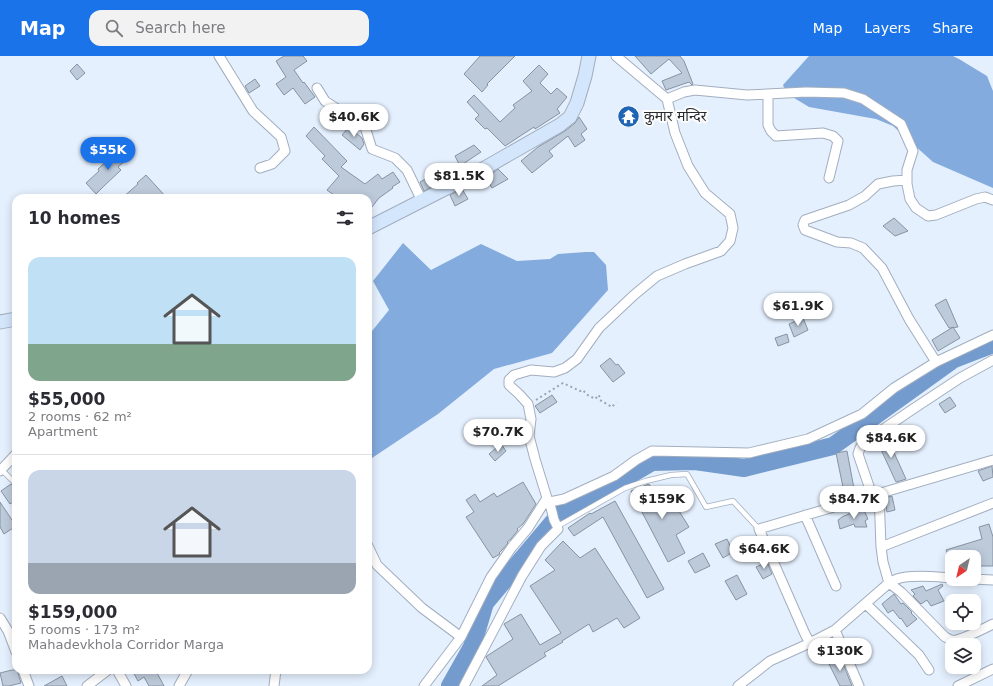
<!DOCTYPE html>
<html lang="en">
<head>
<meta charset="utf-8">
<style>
  body { margin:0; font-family:"DejaVu Sans","Noto Sans Devanagari",sans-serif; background:#f2f2f3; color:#2b2b33; height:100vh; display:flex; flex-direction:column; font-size:15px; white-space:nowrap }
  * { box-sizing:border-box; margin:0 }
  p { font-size:13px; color:#7c7c81 }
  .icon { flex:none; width:22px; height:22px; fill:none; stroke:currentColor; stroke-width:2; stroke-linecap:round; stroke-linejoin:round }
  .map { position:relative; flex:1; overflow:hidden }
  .sheet { position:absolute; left:12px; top:138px; width:360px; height:480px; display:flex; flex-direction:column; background:#fff; border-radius:12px; box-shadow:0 2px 10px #0003 }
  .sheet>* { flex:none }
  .needle { width:26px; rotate:215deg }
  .buttons { position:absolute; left:945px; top:494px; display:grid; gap:8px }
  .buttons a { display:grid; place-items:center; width:36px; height:36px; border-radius:8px; background:#fff; box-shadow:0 2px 10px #0003; font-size:20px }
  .price { position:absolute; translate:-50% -34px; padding:0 9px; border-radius:14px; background:#fff; color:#222; font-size:13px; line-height:26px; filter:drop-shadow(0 1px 2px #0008) }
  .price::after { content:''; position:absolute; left:50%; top:24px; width:12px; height:9px; margin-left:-6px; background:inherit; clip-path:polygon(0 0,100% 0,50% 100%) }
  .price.current { background:#1a73e8; color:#fff }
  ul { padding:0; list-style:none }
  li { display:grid; align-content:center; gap:8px; height:212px; padding:0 16px }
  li+li { border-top:1px solid #e1e1e2 }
  li span { display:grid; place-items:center; height:124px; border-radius:12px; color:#555 }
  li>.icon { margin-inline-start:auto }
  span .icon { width:72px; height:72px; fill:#fffc; stroke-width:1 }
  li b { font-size:17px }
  h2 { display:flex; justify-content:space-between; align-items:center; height:48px; padding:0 16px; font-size:17px }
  header { display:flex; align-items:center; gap:24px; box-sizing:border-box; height:56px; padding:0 20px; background:#1a73e8; color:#fff }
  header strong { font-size:19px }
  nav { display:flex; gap:22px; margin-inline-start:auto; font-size:14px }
  .search { width:280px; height:36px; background:#f2f2f3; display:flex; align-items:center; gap:10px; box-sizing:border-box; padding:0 14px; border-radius:12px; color:#7c7c81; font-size:15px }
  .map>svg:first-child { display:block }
</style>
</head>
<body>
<header>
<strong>Map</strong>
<div class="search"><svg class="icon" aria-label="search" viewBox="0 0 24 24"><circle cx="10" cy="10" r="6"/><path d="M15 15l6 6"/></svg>Search here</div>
<nav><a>Map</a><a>Layers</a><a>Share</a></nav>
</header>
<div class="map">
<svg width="993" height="630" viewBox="0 0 993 630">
  <rect width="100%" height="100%" fill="#e5f0fe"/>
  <!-- forest -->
  <path fill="#83abdd" d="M809,0H953L959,3L987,20L993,35V132L933,106L893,70L876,63L809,51L786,37L783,29Z
    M403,187L431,214L481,188L517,205L550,203L558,198L586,196H594L606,209L608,234L552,297L494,313L438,358L372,402L368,403V280L389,254L373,225Z"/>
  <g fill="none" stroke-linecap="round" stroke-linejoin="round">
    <!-- river -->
    <path stroke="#749bcd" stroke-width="18" d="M450,630L472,591L485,547L560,458L601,436L652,406L695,405L744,412L833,390L954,303L993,288"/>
  </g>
  <!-- building -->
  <path fill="#bdcada" stroke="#8693a2" d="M284,0H303L307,5L294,14L303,27L304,26L315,41L305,48L293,32L284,39L276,28L286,21L276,5Z
    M480,0H515L487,28L488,29L482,36L464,18Z
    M635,0H680L684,5L693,28L692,29L689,26L666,34L662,25L682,17L669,3L651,18Z
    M77,8L85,17L77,24L70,15Z
    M539,9L548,18L540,27L551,38L557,32L567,41L558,52L557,53L560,57L535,73L534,71L505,90L487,72L485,73L475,63L479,59L467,46L474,39L500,66L515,52L513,49L532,35L523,25Z
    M255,23L260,30L249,37L245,30Z
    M579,61L587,73L581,78L585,84L575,91L568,80L549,95L553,100L532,117L521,105L538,91L565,75L575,67Z
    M314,71L347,105L341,111L365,128L378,118L382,123L393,116L400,126L392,131L393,132L379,142L368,156V142H338L327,134L339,120L322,103L325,100L306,80Z
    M349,71L362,82L364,88L360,94L342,79Z
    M474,89L481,96L460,110L455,100Z
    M127,91L133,98L118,111L121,114L104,130L96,138L86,127L99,115L98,113L110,102L112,104Z
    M444,113L445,115L447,113L451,121L424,135L420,126Z
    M498,113L508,123L492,132L486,122Z
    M146,119L167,142H122L138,128L137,127Z
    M462,133L468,143L455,150L450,139Z
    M894,162L908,175L895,180L883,170Z
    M946,243L958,271L949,272L935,249Z
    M803,262L808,274L794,281L789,268Z
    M953,271L960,282L938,295L932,284Z
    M787,278L789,286L778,290L775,282Z
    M610,302L616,309L618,308L625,317L613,326L600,310Z
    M552,339L557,346L540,357L535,350Z
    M950,341L956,350L945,357L939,348Z
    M886,379L906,423L903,424L896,426L877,385Z
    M501,388L506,395L495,405L489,398Z
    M847,395L855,438L845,441L836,397Z
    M992,410L993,421L983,425L978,415Z
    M523,426L536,448L523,468L517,473L518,474L511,483L507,486L508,487L502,494L499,497L500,498L493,502L466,461L474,456L466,444L475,438L480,446L494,437L497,441Z
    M11,428L16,432V444L10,448L1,435Z
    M649,428L656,440L666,434L689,471L676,479L685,497L668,506L631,435Z
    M892,440L895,454L887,456L885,442Z
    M615,445L664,533L647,542L603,461L574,480L568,472L590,457L591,458Z
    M0,446L16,470L4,478L0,471Z
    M863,452L868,463L865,465L867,471H855L854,468L840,473L838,464L842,461Z
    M989,468L993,481V510H975L974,501H949L946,494L982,483L979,471Z
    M727,483L733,496L723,502L715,488Z
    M563,485L580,502L595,492L640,562L624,572L617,562L593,576L589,568L562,585L563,586L544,597L546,600L498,630H482L497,619L486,601L487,600L513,583L504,568L521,558L540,589L561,577L530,530L555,514L545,504Z
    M703,497L710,510L695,517L688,505Z
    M767,506L772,518L763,523L756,511Z
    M737,519L747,538L736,544L725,525Z
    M942,528L943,530L938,534L944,545L931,550L927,544L921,548L913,540L915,538L911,534L923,530L926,535Z
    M894,538L901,548L903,547L912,556L911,557L917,563L907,571L901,562L900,563L893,554L888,557L882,548Z
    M840,600L852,630H840L828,606Z
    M12,614H17L21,627L9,630H3L0,617Z
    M132,614H158L156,615L164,630H149L144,621L138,625Z
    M62,620L67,630H44Z"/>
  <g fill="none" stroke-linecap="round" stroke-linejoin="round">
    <defs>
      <path id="lane" d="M1,413L16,428
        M558,470L625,432L646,425L671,419L687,418L706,451L733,445L759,473"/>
      <path id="street" d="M219,0L253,55L281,81L285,95L272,108L260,112
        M317,32L325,45L365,71L372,93L395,102L407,114L422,145
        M768,38V69L771,75L776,80L823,77L833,80L838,85L829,122
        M667,43L684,36L695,34L747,39L806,36L844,37L863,43L901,68L913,95L907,114V128L910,143L916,152L928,160L936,159L976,143L985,141L993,144
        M907,124L893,125L878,128L865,140L849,149L805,164L803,169L805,174L837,186L851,187L863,192L882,212L909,263L936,306
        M0,415L16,398
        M879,437L881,491
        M872,439L858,398L860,392L866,385L910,355L960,322L993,304
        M550,446L564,443L614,420L636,404L652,395L749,397L808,383L862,358L894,332L936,306L993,279
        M993,447L881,491L883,506L889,527L901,536L945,581C946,581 950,584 951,584C958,586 985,572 993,568
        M805,459L836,530
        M368,490L377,509L422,552L461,581
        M952,522C937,521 911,518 897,523C895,524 892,525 889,527L835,574L810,587L805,578L759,473L993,404
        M973,523L993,524
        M866,548L919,599L929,614
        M0,562L8,575L16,596
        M835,574L859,630
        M23,614L29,630
        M117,614L126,630
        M87,630L108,614
        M179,630L188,614
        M274,630L276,614
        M424,630L461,581L491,521L512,491L528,472L547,442
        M464,630L522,520L541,490L558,473C557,469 556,468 554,464C552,456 551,449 547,442L535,403L529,380L531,363L528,348L519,338L509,329V324L514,319L531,314L554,316L565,312L577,303L599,272L634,239L657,220L685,208L721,195L730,185L733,172L730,158L705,137L688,110L675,77L667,43L616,0
        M738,630L770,605L810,587
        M958,630L993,613"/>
      <path id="secondary" d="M368,172L476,117L560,69L570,61L577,47L585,20L589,0
        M0,266L16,263"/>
    </defs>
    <!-- lane casing -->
    <use href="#lane" stroke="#a2aebf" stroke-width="6"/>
    <!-- street casing -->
    <use href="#street" stroke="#a2aebf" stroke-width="11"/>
    <!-- secondary casing -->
    <use href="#secondary" stroke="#a2aebf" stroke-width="15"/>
    <!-- path -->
    <path stroke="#9ba4af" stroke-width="2" stroke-dasharray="2 3" stroke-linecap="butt" d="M536,344L563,327L580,335L583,334L586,338L595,343L599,339L600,344L612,351L616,346"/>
    <!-- lane -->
    <use href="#lane" stroke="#fff" stroke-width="4.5"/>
    <!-- street -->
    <use href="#street" stroke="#fff" stroke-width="9"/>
    <!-- secondary -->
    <use href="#secondary" stroke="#d4e6fc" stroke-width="13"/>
  </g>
  <!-- icons -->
  <defs>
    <symbol id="temple-disc" viewBox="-11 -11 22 22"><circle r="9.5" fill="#1e65b5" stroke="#fcfcfc"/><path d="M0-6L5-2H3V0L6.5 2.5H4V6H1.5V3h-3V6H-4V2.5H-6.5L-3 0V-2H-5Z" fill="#fff"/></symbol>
  </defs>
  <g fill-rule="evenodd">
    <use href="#temple-disc" x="616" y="48" width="25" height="25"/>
  </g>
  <g text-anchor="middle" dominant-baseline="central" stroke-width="4" stroke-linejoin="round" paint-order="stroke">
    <!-- poi labels -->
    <g font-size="14" fill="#252a30" stroke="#fcfcfc" text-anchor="start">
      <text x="644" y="60">कुमार मन्दिर</text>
    </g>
  </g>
</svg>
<div class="buttons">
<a><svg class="needle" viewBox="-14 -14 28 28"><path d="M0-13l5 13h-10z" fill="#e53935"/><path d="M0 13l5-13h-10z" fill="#7c7c81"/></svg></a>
<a><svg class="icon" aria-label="locate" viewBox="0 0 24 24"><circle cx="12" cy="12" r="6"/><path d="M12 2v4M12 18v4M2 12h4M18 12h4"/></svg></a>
<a><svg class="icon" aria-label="layers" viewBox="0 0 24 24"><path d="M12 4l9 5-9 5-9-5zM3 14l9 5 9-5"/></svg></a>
</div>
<b class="price" style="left:354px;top:82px">$40.6K</b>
<b class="price current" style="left:108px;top:115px">$55K</b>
<b class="price" style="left:459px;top:141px">$81.5K</b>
<b class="price" style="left:798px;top:271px">$61.9K</b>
<b class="price" style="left:498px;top:397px">$70.7K</b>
<b class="price" style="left:891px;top:403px">$84.6K</b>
<b class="price" style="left:662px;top:464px">$159K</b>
<b class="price" style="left:854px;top:464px">$84.7K</b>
<b class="price" style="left:764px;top:514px">$64.6K</b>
<b class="price" style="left:840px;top:616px">$130K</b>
<section class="sheet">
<h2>10 homes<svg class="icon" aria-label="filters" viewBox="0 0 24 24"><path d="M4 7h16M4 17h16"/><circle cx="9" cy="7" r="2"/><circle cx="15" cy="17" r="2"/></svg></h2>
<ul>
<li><span style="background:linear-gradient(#bfe0f5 70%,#7fa58c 0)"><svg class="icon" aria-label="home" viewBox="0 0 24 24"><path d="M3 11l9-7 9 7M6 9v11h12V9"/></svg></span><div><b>$55,000</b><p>2 rooms · 62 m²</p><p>Apartment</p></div></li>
<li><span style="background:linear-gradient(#c9d6e8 75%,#9aa5b1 0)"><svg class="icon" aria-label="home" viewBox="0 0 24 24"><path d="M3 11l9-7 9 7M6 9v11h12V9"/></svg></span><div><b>$159,000</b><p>5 rooms · 173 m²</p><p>Mahadevkhola Corridor Marga</p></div></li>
</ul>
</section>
</div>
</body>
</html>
